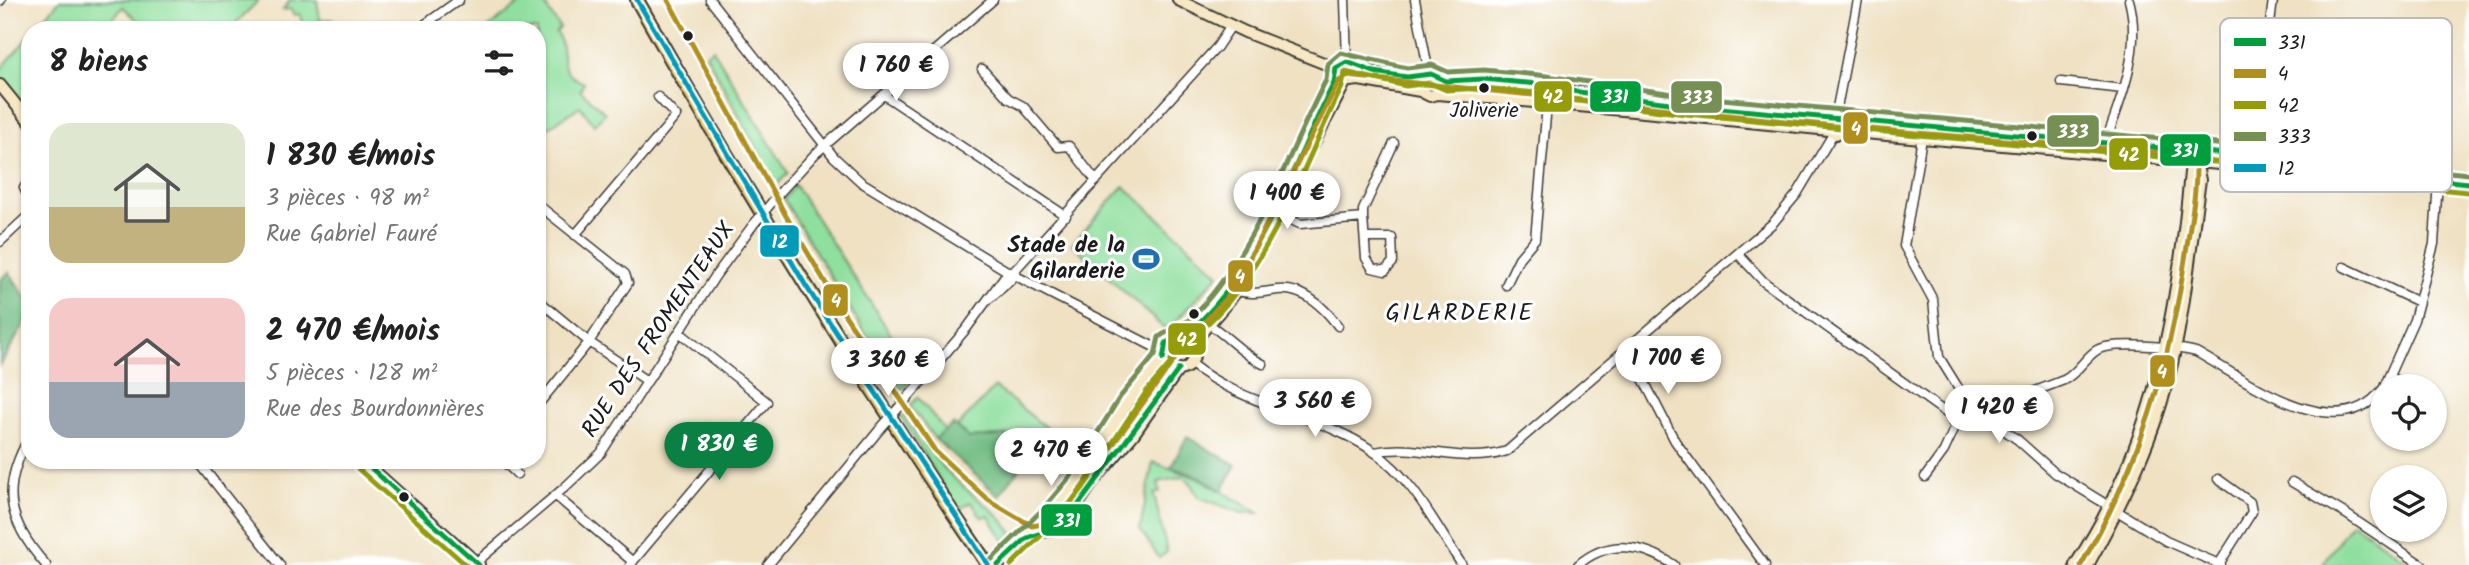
<!DOCTYPE html>
<html lang="fr">
<head>
<meta charset="utf-8">
<style>
  body { margin:0; font-family:Kalam,sans-serif; background:#f6f6f6; color:#222; height:100vh; display:flex; flex-direction:column; font-size:26px; white-space:nowrap }
  * { box-sizing:border-box; margin:0 }
  p { font-size:23px; color:#767676 }
  .icon { flex:none; width:38px; height:38px; fill:none; stroke:currentColor; stroke-width:2; stroke-linecap:round; stroke-linejoin:round }
  .map { position:relative; flex:1; overflow:hidden }
  .drawer { position:absolute; left:21px; top:21px; width:525px; height:448px; display:flex; flex-direction:column; background:#fff; border-radius:28px; box-shadow:0 2px 5px #0004 }
  .drawer>* { flex:none }
  .fabs { position:absolute; left:2370px; top:374px; display:grid; gap:14px }
  .fabs a { display:grid; place-items:center; width:77px; height:77px; border-radius:50%; background:#fff; box-shadow:0 2px 5px #0004; font-size:35px }
  .price { position:absolute; translate:-50% -60px; padding:0 16px; border-radius:24px; background:#fff; color:#222; font-size:23px; line-height:46px; filter:drop-shadow(0 2px 4px #0008) }
  .price::after { content:''; position:absolute; left:50%; top:42px; width:21px; height:16px; margin-left:-10px; background:inherit; clip-path:polygon(0 0,100% 0,50% 100%) }
  .price.active { background:#0b8043; color:#fff }
  ul { padding:0; list-style:none }
  li { display:flex; align-items:center; gap:21px; height:175px; padding:0 28px }
  li span { display:grid; place-items:center; flex:none; width:196px; height:140px; border-radius:21px; color:#555 }
  li>.icon { margin-inline-start:auto }
  span .icon { width:84px; height:84px; fill:#fffc; stroke-width:1 }
  li b { font-size:30px }
  h2 { display:flex; justify-content:space-between; align-items:center; height:84px; padding:0 28px; font-size:30px }
  .map>svg:first-child { display:block }
</style>
</head>
<body>
<div class="map">
<svg width="2469" height="565" viewBox="0 0 2469 565">
  <rect width="100%" height="100%" fill="#fff"/>
  <filter id="ink" filterUnits="userSpaceOnUse"><feTurbulence type="fractalNoise" baseFrequency=".0143" numOctaves="2"/><feDisplacementMap in="SourceGraphic" scale="14" xChannelSelector="R" yChannelSelector="G"/><feConvolveMatrix kernelMatrix="1 2 1 2 8 2 1 2 1" color-interpolation-filters="sRGB"/></filter>
  <filter id="wash" filterUnits="userSpaceOnUse"><feTurbulence type="fractalNoise" baseFrequency=".00686" numOctaves="4" result="noise"/><feDisplacementMap in="SourceGraphic" scale="28" xChannelSelector="R" yChannelSelector="G"/><feGaussianBlur stdDeviation="1.57" result="paint"/><feColorMatrix in="noise" values="0 0 0 0 0 0 0 0 0 0 0 0 0 0 0 0 0 1.4 0 .05"/><feComposite in="paint" operator="in"/></filter>
  <g filter="url(#wash)">
    <rect width="100%" height="100%" fill="#efe1c2"/>
    <!-- green -->
    <path fill="#8fdf9e" stroke="#567e5d" stroke-width="2" d="M60,0H259L229,30H148L123,7L104,30H34Z
      M290,0H317L320,20L333,19L322,30H303L300,14L293,15L291,9L283,10Z
      M525,0L549,1L545,5L560,28L556,32C571,55 551,69 584,83L580,90L605,113L594,125L580,106L545,130L537,118V30H485Z
      M30,35V116L0,80V70Z
      M713,49L788,173L776,186L706,54Z
      M795,185L904,355L896,366L909,382L900,391L784,200Z
      M1124,186L1219,274L1167,331L1072,244Z
      M995,387L1049,430L1034,448L1015,435L969,438L957,427Z
      M918,397L945,431L935,439L910,406Z
      M903,415C922,441 941,469 966,489C986,506 997,511 1013,533L1005,542L988,515L982,518L971,502L958,510L901,417Z
      M1153,462L1202,480L1259,513H1242L1198,497L1190,482L1183,477L1158,482L1160,492L1154,494L1167,552L1159,558L1140,529Z
      M2352,522L2413,565H2322Z"/>
    <!-- forest -->
    <path fill="#73be85" stroke="#486d50" stroke-width="2" d="M9,272L30,304V314L0,366V280Z
      M953,424L969,438L1015,435L1034,448L999,496L935,439Z
      M1187,437L1236,465L1222,491L1202,478L1171,467Z"/>
  </g>
  <g filter="url(#ink)">
    <g fill="none" stroke-linecap="round" stroke-linejoin="round">
      <defs>
        <path id="street" d="M710,0L834,157L861,182L1012,274L1162,351
          M1345,0L1347,62
          M1415,0L1429,74
          M2273,0L2262,85L2271,104L2288,124L2287,161
          M0,1L1,0
          M417,30L459,0
          M982,69L1008,98L1023,106L1058,147L1069,146L1096,181
          M2061,82L2123,89
          M884,95L1066,216
          M1835,118L1858,0
          M1922,138L1904,246L1933,300L1939,357L1962,394L1974,409L2018,440L2055,473L2166,541L2221,565
          M2105,143C2122,98 2142,48 2129,0
          M30,179L24,188L30,200
          M783,189L815,154L993,0
          M537,204L625,274L628,283L589,342L537,406
          M1278,214L1300,224L1363,218L1366,258L1372,268L1385,271L1393,262L1392,238H1365
          M1363,218V210L1394,143
          M575,235L676,116L658,97
          M0,242L30,214
          M1738,254L1764,282L1949,415L1974,409L1983,411L2064,380C2078,373 2084,358 2097,350C2113,341 2177,347 2196,352C2244,378 2335,449 2382,390
          M2344,267L2418,302
          M1506,285L1519,258L1535,239L1547,105
          M1237,291C1251,295 1263,292 1277,290C1303,287 1324,307 1338,326
          M990,298L1010,281L1015,270L1217,47L1231,26
          M537,299L589,342L647,381
          M1210,325C1230,338 1242,354 1263,364
          M1627,348L1675,441L1765,565
          M1190,363C1245,408 1318,413 1373,451C1413,478 1436,526 1462,565
          M2389,377L2412,387
          M917,387L967,328L1004,277L1012,274
          M2384,387L2414,320L2434,244L2438,180
          M2376,397L2382,409
          M30,436C0,488 7,521 46,565
          M1374,452C1419,442 1462,466 1507,451L1773,223L1797,194L1833,134
          M197,460L280,565
          M502,460L517,474
          M486,461L489,460
          M1925,477L1944,451L1955,427L1949,415
          M2218,479L2250,502L2252,512L2219,564
          M2292,482L2346,514L2422,565
          M556,496L633,562
          M473,565L564,488L601,453L716,275L753,225
          M630,565L767,402L679,332
          M768,565L880,429
          M1578,565C1608,539 1643,544 1674,565"/>
        <path id="secondary" d="M1178,0L1245,32L1336,68
          M1336,68L1347,62L1374,72L1407,77L1431,74L1446,81L1483,79L1538,84L1570,91L1687,105L2206,152L2309,163L2326,169L2469,183
          M1336,68V77L1341,82L1359,80L1420,91L1430,96L1437,94C1568,104 1698,117 1829,130L1836,134L1841,131L2310,172L2323,169
          M0,85L30,122
          M1179,338L1197,324L1231,286L1336,77
          M1162 354a16 16 0 1 1 32 0a16 16 0 1 1-32 0Z
          M1191,345L1237,291L1345,83
          M362,460L479,565
          M1027,538L1058,527L1068,519L1093,482L1133,435L1179,369
          M998,565C1025,540 1054,513 1076,483C1104,446 1128,390 1163,359
          M2075,565C2153,448 2178,310 2190,172L2194,163
          M2088,565C2123,501 2156,436 2172,364C2186,303 2191,241 2200,180L2196,160"/>
        <path id="primary" d="M637,0C746,193 863,381 988,565"/>
      </defs>
      <!-- street casing -->
      <use href="#street" stroke="#3c3a35" stroke-width="11"/>
      <!-- secondary casing -->
      <use href="#secondary" stroke="#3c3a35" stroke-width="14"/>
      <!-- primary casing -->
      <use href="#primary" stroke="#3c3a35" stroke-width="16"/>
      <!-- street -->
      <use href="#street" stroke="#fff" stroke-width="8"/>
      <!-- secondary -->
      <use href="#secondary" stroke="#f7e8c3" stroke-width="10"/>
      <!-- primary -->
      <use href="#primary" stroke="#eac669" stroke-width="12"/>
      <defs>
        <path id="street-bridge" d="M753,225L783,189
          M880,429L917,387"/>
      </defs>
      <!-- street-bridge casing -->
      <use href="#street-bridge" stroke="#3c3a35" stroke-width="11" stroke-linecap="butt"/>
      <!-- street-bridge -->
      <use href="#street-bridge" stroke="#fff" stroke-width="8"/>
      <defs>
        <path id="bus-1" d="M1336,68L1347,62L1374,72L1407,77L1431,74L1446,81L1483,79L1538,84L1570,91L1687,105L2206,152L2309,163L2326,169L2469,183
          M1163,359L1166,343C1175,337 1186,334 1194,327C1257,273 1297,156 1334,83L1336,68
          M362,460L479,565
          M998,565L1027,538L1058,527L1068,519L1179,369"/>
        <path id="bus-2" d="M668,0L786,216L841,309L935,451L988,500L1032,526L1049,523L1067,508L1187,342L1234,289L1339,81L1347,76L1844,127L2174,154L2189,157L2196,163
          M2081,565C2140,464 2169,368 2186,253C2190,223 2197,193 2196,163"/>
        <path id="bus-3" d="M356,467L466,565
          M1011,565L1055,522L1083,488L1146,392L1170,364L1174,348C1259,302 1300,170 1342,87L1345,72L1406,86L1430,83L1446,90L1483,88L1537,93L1569,100L1686,114L2205,161L2307,172L2325,178L2468,192"/>
        <path id="bus-4" d="M992,559L1042,510L1069,478L1120,397L1155,355L1159,337C1169,330 1182,326 1191,318C1255,254 1285,159 1326,80L1328,64L1341,53L1407,68L1432,65L1448,72L1484,70L1539,75L1688,96L2207,143L2310,154L2328,160L2469,174"/>
        <path id="bus-5" d="M637,0L806,286L988,565"/>
      </defs>
      <!-- bus-1 casing -->
      <use href="#bus-1" stroke="#fff" stroke-width="10"/>
      <!-- bus-2 casing -->
      <use href="#bus-2" stroke="#fff" stroke-width="10"/>
      <!-- bus-3 casing -->
      <use href="#bus-3" stroke="#fff" stroke-width="10"/>
      <!-- bus-4 casing -->
      <use href="#bus-4" stroke="#fff" stroke-width="10"/>
      <!-- bus-5 casing -->
      <use href="#bus-5" stroke="#fff" stroke-width="10"/>
      <!-- bus-1 -->
      <use href="#bus-1" stroke="#009e3d" stroke-width="5"/>
      <!-- bus-2 -->
      <use href="#bus-2" stroke="#b08f1c" stroke-width="5"/>
      <!-- bus-3 -->
      <use href="#bus-3" stroke="#949c08" stroke-width="5"/>
      <!-- bus-4 -->
      <use href="#bus-4" stroke="#768f53" stroke-width="5"/>
      <!-- bus-5 -->
      <use href="#bus-5" stroke="#009bb9" stroke-width="5"/>
    </g>
  </g>
  <!-- icons -->
  <defs>
    <symbol id="stadium-bare" viewBox="-9 -9 18 18"><path d="M0-5a6.5 5 0 1 0 0 10a6.5 5 0 1 0 0-10ZM-3.5-1.8h7v3.6h-7Z" fill="#1f6fb2" stroke="#fff" stroke-width="2.5" paint-order="stroke"/></symbol>
  </defs>
  <g fill-rule="evenodd">
    <use href="#stadium-bare" x="1127" y="240" width="38" height="38"/>
  </g>
  <!-- markers -->
  <g fill="#1c1c1c" stroke="#fff" stroke-width="2.5">
    <circle cx="688" cy="36" r="6"/>
    <circle cx="1484" cy="88" r="6"/>
    <circle cx="2032" cy="136" r="6"/>
    <circle cx="1194" cy="314" r="6"/>
    <circle cx="404" cy="497" r="6"/>
  </g>
  <g text-anchor="middle" dominant-baseline="central" stroke-width="6" stroke-linejoin="round" paint-order="stroke">
    <!-- bus labels -->
    <g font-size="21" fill="#1c1c1c" stroke="#fff">
      <text x="1484" y="111">Joliverie</text>
    </g>
    <!-- poi labels -->
    <g font-size="23" font-weight="bold" fill="#1c1c1c" stroke="#fff" text-anchor="end">
      <text x="1125" y="246">Stade de la<tspan x="1125" dy="26">Gilarderie</tspan></text>
    </g>
    <!-- street labels -->
    <g font-size="23" fill="#1c1c1c" stroke="#fff">
      <text transform="translate(659 330) rotate(-56)">RUE DES FROMENTEAUX</text>
    </g>
    <!-- neighbourhood labels -->
    <g font-size="24" letter-spacing="2" fill="#1c1c1c" stroke="#fff">
      <text x="1460" y="313">GILARDERIE</text>
    </g>
  </g>
  <!-- legend -->
  <rect x="2220" y="18" width="232" height="174" rx="10" fill="#fff" stroke="#bbb" stroke-width="2"/>
  <rect x="2234" y="38" width="32" height="8" fill="#009e3d"/>
  <rect x="2234" y="69" width="32" height="9" fill="#b08f1c"/>
  <rect x="2234" y="101" width="32" height="8" fill="#949c08"/>
  <rect x="2234" y="132" width="32" height="9" fill="#768f53"/>
  <rect x="2234" y="164" width="32" height="8" fill="#009bb9"/>
  <g font-size="19" fill="#1c1c1c">
    <text x="2278" y="49">331</text>
    <text x="2278" y="80">4</text>
    <text x="2278" y="112">42</text>
    <text x="2278" y="143">333</text>
    <text x="2278" y="175">12</text>
  </g>
  <g stroke="#fff" stroke-width="2.5">
    <rect x="1533" y="80" width="40" height="33" rx="7" fill="#949c08"/>
    <rect x="1589" y="80" width="53" height="33" rx="7" fill="#009e3d"/>
    <rect x="1670" y="80" width="53" height="34" rx="7" fill="#768f53"/>
    <rect x="1842" y="111" width="27" height="34" rx="7" fill="#b08f1c"/>
    <rect x="2046" y="114" width="54" height="34" rx="7" fill="#768f53"/>
    <rect x="2159" y="133" width="53" height="34" rx="7" fill="#009e3d"/>
    <rect x="2108" y="137" width="41" height="34" rx="7" fill="#949c08"/>
    <rect x="759" y="224" width="41" height="34" rx="7" fill="#009bb9"/>
    <rect x="1227" y="259" width="27" height="34" rx="7" fill="#b08f1c"/>
    <rect x="822" y="283" width="27" height="34" rx="7" fill="#b08f1c"/>
    <rect x="1167" y="322" width="40" height="34" rx="7" fill="#949c08"/>
    <rect x="2149" y="354" width="27" height="34" rx="7" fill="#b08f1c"/>
    <rect x="1040" y="503" width="53" height="34" rx="7" fill="#009e3d"/>
  </g>
  <g font-size="19" text-anchor="middle" font-weight="bold" fill="#fff">
    <text x="1553" y="103">42</text>
    <text x="1615" y="103">331</text>
    <text x="1697" y="104">333</text>
    <text x="1856" y="135">4</text>
    <text x="2073" y="138">333</text>
    <text x="2185" y="157">331</text>
    <text x="2129" y="161">42</text>
    <text x="780" y="248">12</text>
    <text x="1240" y="283">4</text>
    <text x="836" y="307">4</text>
    <text x="1187" y="346">42</text>
    <text x="2162" y="378">4</text>
    <text x="1067" y="527">331</text>
  </g>
</svg>
<div class="fabs">
<a><svg class="icon" aria-label="locate" viewBox="0 0 24 24"><circle cx="12" cy="12" r="6"/><path d="M12 2v4M12 18v4M2 12h4M18 12h4"/></svg></a>
<a><svg class="icon" aria-label="layers" viewBox="0 0 24 24"><path d="M12 4l9 5-9 5-9-5zM3 14l9 5 9-5"/></svg></a>
</div>
<b class="price" style="left:896px;top:103px">1 760 €</b>
<b class="price" style="left:1287px;top:231px">1 400 €</b>
<b class="price" style="left:1668px;top:396px">1 700 €</b>
<b class="price" style="left:888px;top:398px">3 360 €</b>
<b class="price" style="left:1315px;top:439px">3 560 €</b>
<b class="price" style="left:1999px;top:445px">1 420 €</b>
<b class="price active" style="left:719px;top:482px">1 830 €</b>
<b class="price" style="left:1051px;top:488px">2 470 €</b>
<section class="drawer">
<h2>8 biens<svg class="icon" aria-label="filters" viewBox="0 0 24 24"><path d="M4 7h16M4 17h16"/><circle cx="9" cy="7" r="2"/><circle cx="15" cy="17" r="2"/></svg></h2>
<ul>
<li><span style="background:linear-gradient(#dfe7d0 60%,#c2b280 0)"><svg class="icon" aria-label="home" viewBox="0 0 24 24"><path d="M3 11l9-7 9 7M6 9v11h12V9"/></svg></span><div><b>1 830 €/mois</b><p>3 pièces · 98 m²</p><p>Rue Gabriel Fauré</p></div></li>
<li><span style="background:linear-gradient(#f6c9c9 60%,#9aa5b1 0)"><svg class="icon" aria-label="home" viewBox="0 0 24 24"><path d="M3 11l9-7 9 7M6 9v11h12V9"/></svg></span><div><b>2 470 €/mois</b><p>5 pièces · 128 m²</p><p>Rue des Bourdonnières</p></div></li>
</ul>
</section>
</div>
</body>
</html>
